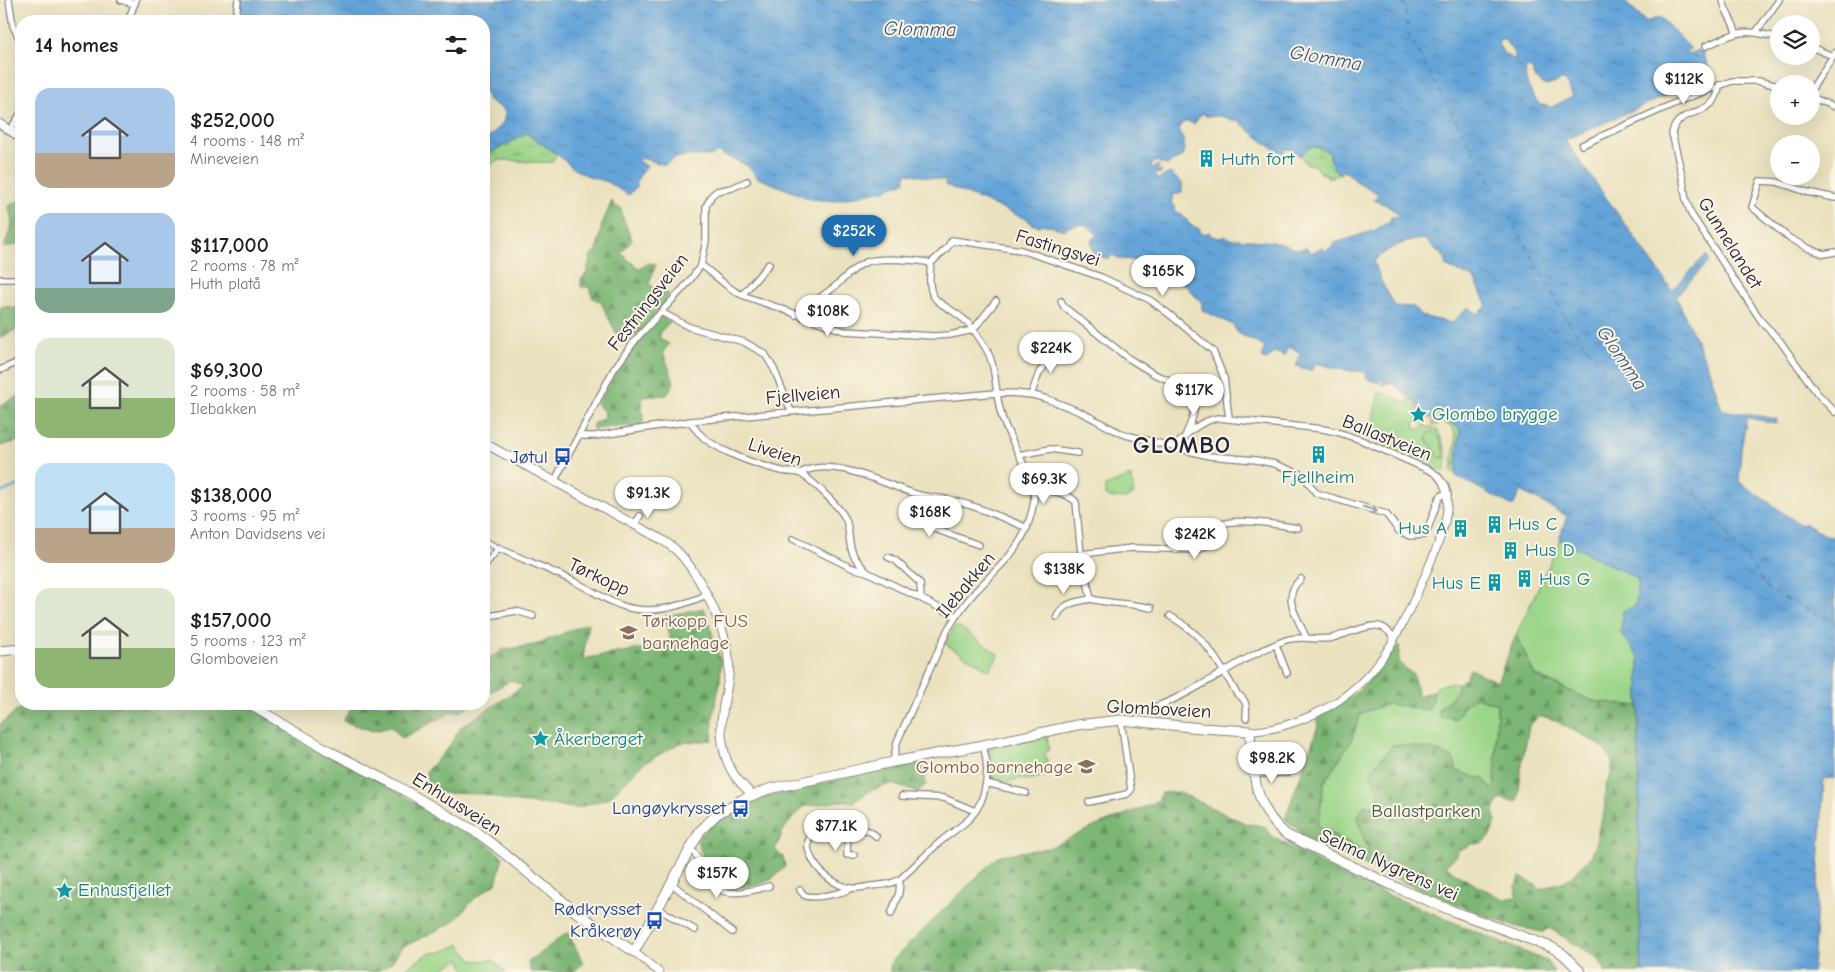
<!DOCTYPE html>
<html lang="en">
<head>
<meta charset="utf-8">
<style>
  body { margin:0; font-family:"Comic Neue",sans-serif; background:#f2f2f2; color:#202124; height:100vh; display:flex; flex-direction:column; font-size:19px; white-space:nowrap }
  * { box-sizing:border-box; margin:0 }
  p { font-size:16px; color:#757577 }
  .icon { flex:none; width:28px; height:28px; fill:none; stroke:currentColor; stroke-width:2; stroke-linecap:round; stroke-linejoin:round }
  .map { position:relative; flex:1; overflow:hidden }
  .side { position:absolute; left:15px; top:15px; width:475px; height:695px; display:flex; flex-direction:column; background:#fff; border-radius:20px; box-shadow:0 5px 20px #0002 }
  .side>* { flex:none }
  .buttons { position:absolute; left:1770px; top:15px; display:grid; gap:10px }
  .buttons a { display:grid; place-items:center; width:50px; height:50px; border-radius:50%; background:#fff; box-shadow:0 5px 20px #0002; font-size:25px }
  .price { position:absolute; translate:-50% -42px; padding:0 11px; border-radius:18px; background:#fff; color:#222; font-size:16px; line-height:32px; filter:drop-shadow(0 1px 2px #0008) }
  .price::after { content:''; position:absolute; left:50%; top:30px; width:15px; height:11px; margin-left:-8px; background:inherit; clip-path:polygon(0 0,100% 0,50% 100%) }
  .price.selected { background:#1f6fb2; color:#fff }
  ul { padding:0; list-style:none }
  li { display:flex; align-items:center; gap:15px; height:125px; padding:0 20px }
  li span { display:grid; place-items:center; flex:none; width:140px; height:100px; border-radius:15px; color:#555 }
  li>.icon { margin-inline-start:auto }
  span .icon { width:60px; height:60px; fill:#fffc; stroke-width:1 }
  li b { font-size:21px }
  h2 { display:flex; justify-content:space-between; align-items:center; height:60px; padding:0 20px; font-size:21px }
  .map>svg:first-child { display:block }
</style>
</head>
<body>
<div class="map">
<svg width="1835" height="972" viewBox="0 0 1835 972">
  <defs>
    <pattern id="forest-firs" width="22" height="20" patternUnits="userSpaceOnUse" patternTransform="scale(1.25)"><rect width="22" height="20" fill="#7cb675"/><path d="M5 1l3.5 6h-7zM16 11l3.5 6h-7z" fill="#659461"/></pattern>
    <pattern id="wetland-marsh" width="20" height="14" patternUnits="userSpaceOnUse" patternTransform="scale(1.25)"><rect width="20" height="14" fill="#9bd589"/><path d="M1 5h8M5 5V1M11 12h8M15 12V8" fill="none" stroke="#85b777"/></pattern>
    <pattern id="sand-dots" width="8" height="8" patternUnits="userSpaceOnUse" patternTransform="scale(1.25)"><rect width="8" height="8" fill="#eeda9e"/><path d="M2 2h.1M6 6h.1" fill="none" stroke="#ccbb89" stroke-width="1.8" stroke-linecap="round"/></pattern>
    <pattern id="park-tufts" width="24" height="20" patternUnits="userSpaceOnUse" patternTransform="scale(1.25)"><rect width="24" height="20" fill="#9bd589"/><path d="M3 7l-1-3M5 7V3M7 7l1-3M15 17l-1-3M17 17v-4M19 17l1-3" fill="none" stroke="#85b777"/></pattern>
    <pattern id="water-ripples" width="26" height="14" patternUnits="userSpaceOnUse" patternTransform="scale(1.25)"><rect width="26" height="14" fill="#65a4d8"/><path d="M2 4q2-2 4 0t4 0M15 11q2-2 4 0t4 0" fill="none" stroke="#5385b0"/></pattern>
  </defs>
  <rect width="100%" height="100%" fill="#fcf5e5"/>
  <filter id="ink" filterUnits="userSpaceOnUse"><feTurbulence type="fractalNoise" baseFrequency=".02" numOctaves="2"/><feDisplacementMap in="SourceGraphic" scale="10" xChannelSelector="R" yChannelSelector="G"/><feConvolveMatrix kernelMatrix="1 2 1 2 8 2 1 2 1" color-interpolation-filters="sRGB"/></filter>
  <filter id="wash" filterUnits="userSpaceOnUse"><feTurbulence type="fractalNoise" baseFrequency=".0096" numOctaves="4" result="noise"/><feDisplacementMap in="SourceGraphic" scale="20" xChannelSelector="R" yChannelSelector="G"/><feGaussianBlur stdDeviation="1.12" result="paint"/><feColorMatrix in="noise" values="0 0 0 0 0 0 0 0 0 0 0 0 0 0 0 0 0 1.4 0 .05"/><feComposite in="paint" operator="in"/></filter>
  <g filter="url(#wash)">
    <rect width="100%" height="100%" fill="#eae2bf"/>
    <!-- green -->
    <path fill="#9bd589" stroke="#5e7c62" d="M1382,393L1393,396L1403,403L1412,399L1416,402V417L1418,420L1414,427L1419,430L1424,426L1437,429C1443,441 1450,460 1444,473L1440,470H1434L1368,439L1367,434L1372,424L1378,394Z
      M1436,412L1448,420L1446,422L1450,424L1452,422L1461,429L1457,472H1451L1452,465H1455V463L1452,462C1454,450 1459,438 1452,427L1438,420L1437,426L1434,425L1432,418Z
      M1559,539L1638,579L1636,607L1621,632L1639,657V706L1593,701L1535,675L1516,635L1558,545Z
      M955,627H960L999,655L989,670L945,644Z
      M1452,682L1458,684C1456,695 1449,701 1440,707L1444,718L1449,717L1455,720L1465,705L1476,697L1497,704L1495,784L1492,791L1484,779C1474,777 1466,774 1457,771L1454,760L1374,783L1380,793L1374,808L1365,805L1357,818L1370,855L1318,826L1324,783L1351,741L1361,713L1388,704L1430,710L1429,706L1433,701L1434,691L1436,687Z
      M1047,736L1049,748L1045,755L1047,758V776L1026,780L1021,778C1016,780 1007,782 1003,784L992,778L990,762L991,747Z
      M459,944L473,961L493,960L506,972H462L465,969L460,959L437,972H400L429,953L442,952Z"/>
    <!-- forest -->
    <path fill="url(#forest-firs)" stroke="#4f6c58" fill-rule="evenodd" d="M21,200V243L4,248L12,224L9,206Z
      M612,201L614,206L621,208L622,216L632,240L621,253L639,269L649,263L656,264L649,283L656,290L669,294C665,305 644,330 633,336C629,338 622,337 618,337L601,302L593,298L589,287H581V280L587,272L591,255L597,251L602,224Z
      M4,306L21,309V327L0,338V308Z
      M659,316L670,322L660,332V339L669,344L663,352L674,382L667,395L642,397L643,423L640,425L593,429V424L604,418L605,413L597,404C616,372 634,343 659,316Z
      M21,395V440L0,446V405Z
      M704,608L721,661L720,682L713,716L712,740L680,743L644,763L609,798L577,808L509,801L484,794L441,793L428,787L426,771L448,748L461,727L523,686L511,680L484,696V660L497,654L502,650L535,645L588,623L583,659L651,647L671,641L665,616Z
      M1516,635L1535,676L1593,701L1639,706V912L1642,972H1606L1598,958L1549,928L1542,932L1509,925L1416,888L1307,838L1285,819L1318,726L1316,718C1355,697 1371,683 1395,646L1400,647C1396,661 1401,667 1413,674L1418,696L1434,691L1433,701L1429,706L1430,710L1388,704L1361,713L1351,741L1324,783L1318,826L1369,854L1357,818L1365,805L1374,807L1380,793L1374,783L1371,771L1393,744L1432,749L1453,758L1457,771C1466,774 1474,777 1484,779L1492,790L1495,784L1497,704L1476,697L1465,705L1455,720L1449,717L1441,718L1438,712C1444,701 1455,699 1458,684L1466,678L1470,669L1497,682ZM1538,717H1546L1554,720L1600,745L1608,754L1612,762L1611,775L1606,784L1604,814L1599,826L1596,845L1592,855L1568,880L1541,889L1538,888L1536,885L1520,877L1516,885L1517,897L1503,899L1461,877L1445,866L1455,857L1458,850L1468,847L1471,844C1489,844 1489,837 1496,822C1492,812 1495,806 1501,798L1512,802L1518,801L1521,769L1529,726Z
      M26,704H245L490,846L503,857L496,883L475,898L452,923L401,948L391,963L376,972H0V724Z
      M353,704H472L460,712H452L402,738L391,727L373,731L343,721Z
      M922,763L926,784L918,792L891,784L871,790L854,802L841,801L802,807L784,829L775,850L783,857L785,866C772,883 753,888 733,887C728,887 721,886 718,883C712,877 699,848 697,840L711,824L759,798L849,777Z
      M1178,792L1247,824L1264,826L1273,837L1341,875L1546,961L1554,972H890V963L999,855L1049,848L1096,826L1152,804L1159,800L1161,793Z
      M568,932L583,963L573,972H531L528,962Z"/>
    <!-- wetland -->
    <path fill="url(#wetland-marsh)" stroke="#5e7c62" d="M526,133L557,154L552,162C533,164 515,159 496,160L484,173V157C498,148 512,142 526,133Z
      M1312,146L1329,152L1331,164L1341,174L1332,177H1326L1327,174L1326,173L1322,174L1314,165L1307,164L1300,156L1307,148Z"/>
    <!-- sand -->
    <path fill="url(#sand-dots)" stroke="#887e6c" d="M1416,402L1430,418H1432L1433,428C1415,424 1416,418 1416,402Z"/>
    <!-- park -->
    <path fill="url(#park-tufts)" stroke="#5e7c62" d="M1432,431C1441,435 1443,448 1444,457L1442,458L1439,457C1436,447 1424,446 1428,434Z
      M1131,476L1134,494C1126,502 1116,498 1105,496V486Z"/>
    <!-- water -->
    <path fill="url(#water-ripples)" stroke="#44638a" fill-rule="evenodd" d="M240,0H1623L1646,22L1660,17L1691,49L1686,51L1687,55L1701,49L1712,76L1565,140L1672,290L1706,255L1710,260L1676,296L1709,369L1722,410L1777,419L1776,423L1747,418L1741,449L1739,482L1801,525L1804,523L1823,534L1835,538V778L1824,779L1813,972H1642L1639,912V657L1621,633L1623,611L1636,606L1638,579L1559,539L1567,516L1521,491L1513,506L1456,476L1460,429L1436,412L1432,418L1423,417L1419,412L1417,403L1390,382L1385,385L1382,384L1383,378H1381L1379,383L1366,378L1367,373C1361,371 1358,371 1352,371C1343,371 1325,365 1316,363L1312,371L1296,366L1301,353L1288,347L1284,356L1274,352L1267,360L1263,359L1262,354L1265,347L1238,333L1233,325L1202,310V303L1186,286L1171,276L1147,268L1132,260L1120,259L1113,255L1109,259L1094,255L1091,240L1097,235C1087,225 1087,222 1072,226C1066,228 1069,225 1065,230L1042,224L1039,226L1031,224L1029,220L945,185L946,181L906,173L905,181L903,183L884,190L834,201L811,199L758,178L748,166L717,152L713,156C696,156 678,153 665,165L641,158L638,161L647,166L636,181V187L629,195L605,181L590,177L574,169L557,154L526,133C512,142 498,148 484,157V137H489C499,127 505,125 505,111L487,99V95L484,94V21H243L239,17ZM1504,39L1513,52L1516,60C1506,57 1502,52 1498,43L1499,40ZM1529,67L1533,70V76L1546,86L1556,83L1560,80H1564L1568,86L1573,96L1550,108L1549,106L1540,105C1532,94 1523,82 1526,68ZM1202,113L1205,114V116H1221L1236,121L1237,119C1249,130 1271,150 1284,153L1285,149L1292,150L1300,156C1308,145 1318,144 1329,152C1332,161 1329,169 1340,173L1342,171C1351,173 1352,179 1359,183C1365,186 1371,189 1378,194V196L1374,200L1386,205L1398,213L1396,217H1391L1390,221L1375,230L1335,243L1331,248L1325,251L1322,247L1311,253L1306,247C1297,252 1291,247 1285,245C1279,242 1248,239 1242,240L1241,239H1231L1226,236L1220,238L1211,236L1209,232L1205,234L1199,233L1200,229L1190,225L1186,219H1183V216L1175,210L1176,208L1171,202L1174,198L1172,194H1179L1182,192V183L1170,173L1159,179H1157L1155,175L1158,173L1160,174L1162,170L1157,171L1159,165L1153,168L1151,166L1156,161L1166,165L1182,157C1184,148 1187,143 1180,135L1179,127H1181L1182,124L1187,121L1194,124ZM1424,239L1446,259L1445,266L1474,278L1487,306L1478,314L1468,307L1452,323L1421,316L1414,307L1395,306L1381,281L1374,261C1388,248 1405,240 1424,239Z"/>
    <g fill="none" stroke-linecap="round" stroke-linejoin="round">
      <!-- stream -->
      <path stroke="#65a4d8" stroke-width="2" d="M0,493L21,484"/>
      <!-- ferry -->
      <path stroke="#3d567a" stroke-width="1" stroke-dasharray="6 5" stroke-linecap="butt" d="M1404,0L1408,34L1567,320L1770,591L1835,623"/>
    </g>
  </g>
  <g filter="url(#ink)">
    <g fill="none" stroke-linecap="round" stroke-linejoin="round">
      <defs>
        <path id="minor" d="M9,0L13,26L21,42
          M121,0L135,4
          M238,0L236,16L238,21
          M1723,0C1725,13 1734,21 1736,33
          M128,21L136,0
          M1756,32L1779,0
          M1706,46C1739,31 1743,28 1779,38
          M1811,47L1833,56
          M1719,85C1718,119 1678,105 1672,133L1683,180L1686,200L1691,214L1762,322L1780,341L1817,393L1835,412
          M1811,90L1835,53
          M1811,97L1835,107
          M10,130L21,113
          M1582,145L1682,100L1732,81H1758L1779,86
          M1835,198L1807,192L1777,182L1760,181L1752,207L1789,238L1810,249L1824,254L1835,252
          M701,265C715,274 726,288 742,295L844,331L934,336L950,335L973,330L996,301
          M0,279H21
          M742,295L769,264
          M1061,301L1064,307L1128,358L1154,374L1189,389C1199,404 1193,419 1186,434
          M661,312L689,327L744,342L765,354L774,369L791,411
          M795,315C808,306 821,297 833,288C844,279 854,267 866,262C879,257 918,260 931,263
          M0,370L21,361
          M1031,395L1039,373L1058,348
          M691,421C700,447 757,465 782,471C788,473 796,471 801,474C812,480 842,509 846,520C850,531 848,543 853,554C856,561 862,566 867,572
          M579,436H595L691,421L996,393C1008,393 1020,393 1032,395C1048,398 1065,406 1080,412C1096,419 1109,429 1126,435L1209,456L1256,460L1275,464L1303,475L1316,493L1386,514L1399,531L1410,536L1424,535L1427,531L1439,498L1442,495L1448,494
          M1175,447C1187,433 1200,421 1218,418L1323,429L1337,432L1361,440L1431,471L1437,475L1444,484
          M1019,455L1050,449L1078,453
          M800,473C834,456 880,483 913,493C927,498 941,497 955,501C980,507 1003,518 1027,528
          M554,482L614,369L637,338L688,283L701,265L706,241V206L712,195L717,191L732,188L747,181
          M1032,489C1046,489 1067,492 1076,502L1081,554L1091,599C1111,604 1131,603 1151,608
          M928,497C927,508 923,520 932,528L979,545
          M634,525L640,516
          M793,539L852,568L867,572L956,616
          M484,541C515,557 548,568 579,584C597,593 614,606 635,609C658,613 686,604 706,595
          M1081,554L1132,548L1198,550C1213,545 1210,532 1221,525C1234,517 1282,525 1298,528
          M888,557L895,560L920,583L921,598
          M484,566L499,548
          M1301,579C1280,596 1298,618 1306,637
          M1170,616C1207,637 1216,659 1237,694C1247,699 1247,708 1246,718
          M484,617L516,611L533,616
          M1057,617C1063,602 1077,602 1091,599
          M484,633H485
          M1276,645L1287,673
          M1142,711C1194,697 1235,659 1286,640C1302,635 1317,641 1332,638C1345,635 1373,621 1384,628C1388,630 1391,635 1395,638
          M893,762L897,742L948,629C956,616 965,603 975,592C994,571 1016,555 1027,527C1030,518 1034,507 1034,498C1033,474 1009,440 1002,417C994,393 998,368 985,347C980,339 974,329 967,322C941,298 925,308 931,263L947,248L952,240L1021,250L1101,277L1150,300L1169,314L1213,351L1224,378L1229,418
          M1255,774L1288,773
          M986,783L1026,793
          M902,796L944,798L975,811
          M1089,802L1127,794L1131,790L1121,720
          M848,827L847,855H854
          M876,836C866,827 853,827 840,826C781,824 815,883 851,888C857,889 865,887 871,886C881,885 891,885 900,879C914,867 926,854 940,842C949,834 961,827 970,818C988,799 990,769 983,745
          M690,848C702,859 706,876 716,887C727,898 756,890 769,886
          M671,883L732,932
          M800,890L804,895C812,900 843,893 852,888
          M657,908L695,930
          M891,914L899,893L900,879"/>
        <path id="tertiary" d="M1250,731C1271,731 1289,725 1308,717C1378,687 1398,635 1427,571C1437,548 1455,507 1444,484
          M634,952L659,972"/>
        <path id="secondary" d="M0,124L21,138
          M484,443L659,538C665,542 672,546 677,551C700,574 728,631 729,664C730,679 725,694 723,709C719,732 722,762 739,781C743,786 748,790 752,795"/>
        <path id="primary" d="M0,651L21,649
          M249,704L331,752L390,782L476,832L495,846L576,912L634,952L700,831L716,815L741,800L769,789L893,762L983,745L1077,725L1121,720L1201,728L1250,731C1253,771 1253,808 1287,835L1400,889L1453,911L1551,947L1563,954L1581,972"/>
      </defs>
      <!-- minor casing -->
      <use href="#minor" stroke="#86827d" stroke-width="8"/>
      <!-- tertiary casing -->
      <use href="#tertiary" stroke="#86827d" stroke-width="9"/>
      <!-- secondary casing -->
      <use href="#secondary" stroke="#86827d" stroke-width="10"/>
      <!-- primary casing -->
      <use href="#primary" stroke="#86827d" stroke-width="11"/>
      <!-- minor -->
      <use href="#minor" stroke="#fff" stroke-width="5.5"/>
      <!-- tertiary -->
      <use href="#tertiary" stroke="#fff" stroke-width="7"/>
      <!-- secondary -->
      <use href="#secondary" stroke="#fff" stroke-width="8"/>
      <!-- primary -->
      <use href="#primary" stroke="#fff" stroke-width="9"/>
    </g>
    <!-- one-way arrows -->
    <defs><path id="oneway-shaft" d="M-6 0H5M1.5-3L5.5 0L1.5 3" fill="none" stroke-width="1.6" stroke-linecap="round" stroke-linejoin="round" transform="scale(1.25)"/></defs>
    <use stroke="#9c9ca7" href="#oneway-shaft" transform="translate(1370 509) rotate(17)"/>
  </g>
  <!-- icons -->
  <defs>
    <symbol id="building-bare" viewBox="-9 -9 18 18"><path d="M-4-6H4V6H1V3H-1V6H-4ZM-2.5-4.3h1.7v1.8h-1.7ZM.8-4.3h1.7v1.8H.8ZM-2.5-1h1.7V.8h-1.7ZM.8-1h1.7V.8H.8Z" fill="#0f9aa8" stroke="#fcf5e5" stroke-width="2.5" paint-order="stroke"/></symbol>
    <symbol id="sight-bare" viewBox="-9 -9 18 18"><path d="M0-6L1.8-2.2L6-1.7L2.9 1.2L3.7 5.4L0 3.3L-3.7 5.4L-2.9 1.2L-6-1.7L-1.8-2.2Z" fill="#0f9aa8" stroke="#fcf5e5" stroke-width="2.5" paint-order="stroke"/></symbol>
    <symbol id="bus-bare" viewBox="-9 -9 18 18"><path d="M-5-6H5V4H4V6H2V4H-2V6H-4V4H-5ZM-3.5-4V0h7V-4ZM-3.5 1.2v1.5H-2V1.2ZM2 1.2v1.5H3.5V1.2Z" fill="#1a4fb4" stroke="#fcf5e5" stroke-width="2.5" paint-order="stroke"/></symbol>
    <symbol id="school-bare" viewBox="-9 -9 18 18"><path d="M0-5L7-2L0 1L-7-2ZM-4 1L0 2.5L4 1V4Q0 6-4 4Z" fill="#8d6e63" stroke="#fcf5e5" stroke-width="2.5" paint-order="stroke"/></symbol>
  </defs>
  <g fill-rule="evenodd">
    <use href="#building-bare" x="1194" y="146" width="25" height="25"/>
    <use href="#sight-bare" x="1406" y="402" width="25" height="25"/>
    <use href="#building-bare" x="1306" y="442" width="25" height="25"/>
    <use href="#bus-bare" x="550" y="444" width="25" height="25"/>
    <use href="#building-bare" x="1482" y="512" width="25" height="25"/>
    <use href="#building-bare" x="1448" y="516" width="25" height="25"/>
    <use href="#building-bare" x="1498" y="538" width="25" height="25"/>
    <use href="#building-bare" x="1512" y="566" width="25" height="25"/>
    <use href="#building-bare" x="1482" y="570" width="25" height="25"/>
    <use href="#school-bare" x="616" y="620" width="25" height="25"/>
    <use href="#sight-bare" x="528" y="726" width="25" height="25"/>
    <use href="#school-bare" x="1074" y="754" width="25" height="25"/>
    <use href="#bus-bare" x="728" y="796" width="25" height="25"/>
    <use href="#sight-bare" x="52" y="878" width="25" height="25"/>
    <use href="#bus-bare" x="642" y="908" width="25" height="25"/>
  </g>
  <g text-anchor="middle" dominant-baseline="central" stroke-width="4" stroke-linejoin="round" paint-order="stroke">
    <!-- culture labels -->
    <g font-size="19" fill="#0d838f" stroke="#fcf5e5" text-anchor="start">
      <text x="1221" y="159">Huth fort</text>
      <text x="1432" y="414">Glombo brygge</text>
      <text x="1318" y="477" text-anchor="middle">Fjellheim</text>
      <text x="1508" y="524">Hus C</text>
      <text x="1447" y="528" text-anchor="end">Hus A</text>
      <text x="1525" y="550">Hus D</text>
      <text x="1539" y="579">Hus G</text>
      <text x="1481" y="583" text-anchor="end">Hus E</text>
      <text x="554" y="739">Åkerberget</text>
      <text x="78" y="890">Enhusfjellet</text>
    </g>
    <!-- street labels -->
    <g font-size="19" fill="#22223b" stroke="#fcf5e5">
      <text transform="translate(1730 243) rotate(58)">Gunnelandet</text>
      <text transform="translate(1058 248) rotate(17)">Fastingsvei</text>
      <text transform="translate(648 302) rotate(-52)">Festningsveien</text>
      <text transform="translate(803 395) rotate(-5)">Fjellveien</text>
      <text transform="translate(1387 438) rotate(22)">Ballastveien</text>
      <text transform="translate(775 452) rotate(18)">Liveien</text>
      <text transform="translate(599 577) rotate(25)">Tørkopp</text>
      <text transform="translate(966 585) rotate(-50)">Ilebakken</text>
      <text transform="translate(1159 709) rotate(3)">Glomboveien</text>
      <text transform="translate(457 804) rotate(32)">Enhuusveien</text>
      <text transform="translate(1389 865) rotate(24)">Selma Nygrens vei</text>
    </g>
    <!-- transit labels -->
    <g font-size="19" fill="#164399" stroke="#fcf5e5" text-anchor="end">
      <text x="548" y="457">Jøtul</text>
      <text x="726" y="808">Langøykrysset</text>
      <text x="641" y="909">Rødkrysset<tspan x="641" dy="22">Kråkerøy</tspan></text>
    </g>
    <!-- education labels -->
    <g font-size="19" fill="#785e54" stroke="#fcf5e5" text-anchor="start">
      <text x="642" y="621">Tørkopp FUS<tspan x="642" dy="22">barnehage</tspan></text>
      <text x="1073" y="767" text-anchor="end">Glombo barnehage</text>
    </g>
    <!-- park labels -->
    <g font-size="19" fill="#465852" stroke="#fcf5e5">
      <text x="1426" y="811">Ballastparken</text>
    </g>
    <!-- water labels -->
    <g font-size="20" font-style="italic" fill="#3d567a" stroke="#fcf5e5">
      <text transform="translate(920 29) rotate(1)">Glomma</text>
      <text transform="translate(1326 58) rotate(10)">Glomma</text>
      <text transform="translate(1622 358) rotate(56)">Glomma</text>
    </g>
    <!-- district labels -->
    <g font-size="24" font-weight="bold" letter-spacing="1" fill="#22223b" stroke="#fcf5e5">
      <text x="1182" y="445">GLOMBO</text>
    </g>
  </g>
</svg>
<div class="buttons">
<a><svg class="icon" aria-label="layers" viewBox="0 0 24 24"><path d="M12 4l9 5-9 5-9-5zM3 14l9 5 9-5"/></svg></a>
<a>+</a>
<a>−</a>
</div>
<b class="price" style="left:1684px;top:105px">$112K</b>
<b class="price selected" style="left:854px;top:257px">$252K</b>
<b class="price" style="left:1163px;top:297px">$165K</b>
<b class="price" style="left:828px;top:337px">$108K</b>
<b class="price" style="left:1051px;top:374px">$224K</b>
<b class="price" style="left:1194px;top:416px">$117K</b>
<b class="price" style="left:1044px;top:505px">$69.3K</b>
<b class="price" style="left:648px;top:519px">$91.3K</b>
<b class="price" style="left:930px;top:538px">$168K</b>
<b class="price" style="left:1195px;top:560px">$242K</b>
<b class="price" style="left:1064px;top:595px">$138K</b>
<b class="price" style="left:1272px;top:784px">$98.2K</b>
<b class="price" style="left:836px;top:852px">$77.1K</b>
<b class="price" style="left:717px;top:899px">$157K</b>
<section class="side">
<h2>14 homes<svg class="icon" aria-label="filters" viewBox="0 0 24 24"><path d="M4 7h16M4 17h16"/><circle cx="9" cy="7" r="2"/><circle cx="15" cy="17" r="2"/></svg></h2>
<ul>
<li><span style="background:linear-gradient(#a9c7e8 65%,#b9a48a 0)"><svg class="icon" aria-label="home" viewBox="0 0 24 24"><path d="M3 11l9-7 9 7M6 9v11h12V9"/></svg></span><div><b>$252,000</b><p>4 rooms · 148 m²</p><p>Mineveien</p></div></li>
<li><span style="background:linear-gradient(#a9c7e8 75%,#7fa58c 0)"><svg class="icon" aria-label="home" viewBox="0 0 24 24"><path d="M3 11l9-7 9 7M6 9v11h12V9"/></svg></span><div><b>$117,000</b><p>2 rooms · 78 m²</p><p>Huth platå</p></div></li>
<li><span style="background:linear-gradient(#dfe7d0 60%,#8fb573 0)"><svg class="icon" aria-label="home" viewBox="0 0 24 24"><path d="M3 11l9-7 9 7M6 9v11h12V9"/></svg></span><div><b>$69,300</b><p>2 rooms · 58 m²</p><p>Ilebakken</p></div></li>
<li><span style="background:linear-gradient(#bfe0f5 65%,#b9a48a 0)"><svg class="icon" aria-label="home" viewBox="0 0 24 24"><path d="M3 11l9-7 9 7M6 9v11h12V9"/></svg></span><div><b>$138,000</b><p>3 rooms · 95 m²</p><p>Anton Davidsens vei</p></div></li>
<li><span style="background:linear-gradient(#dfe7d0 60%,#8fb573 0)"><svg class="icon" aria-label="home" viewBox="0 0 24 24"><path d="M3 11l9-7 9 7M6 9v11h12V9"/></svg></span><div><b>$157,000</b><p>5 rooms · 123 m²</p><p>Glomboveien</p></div></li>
</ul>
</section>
</div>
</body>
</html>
